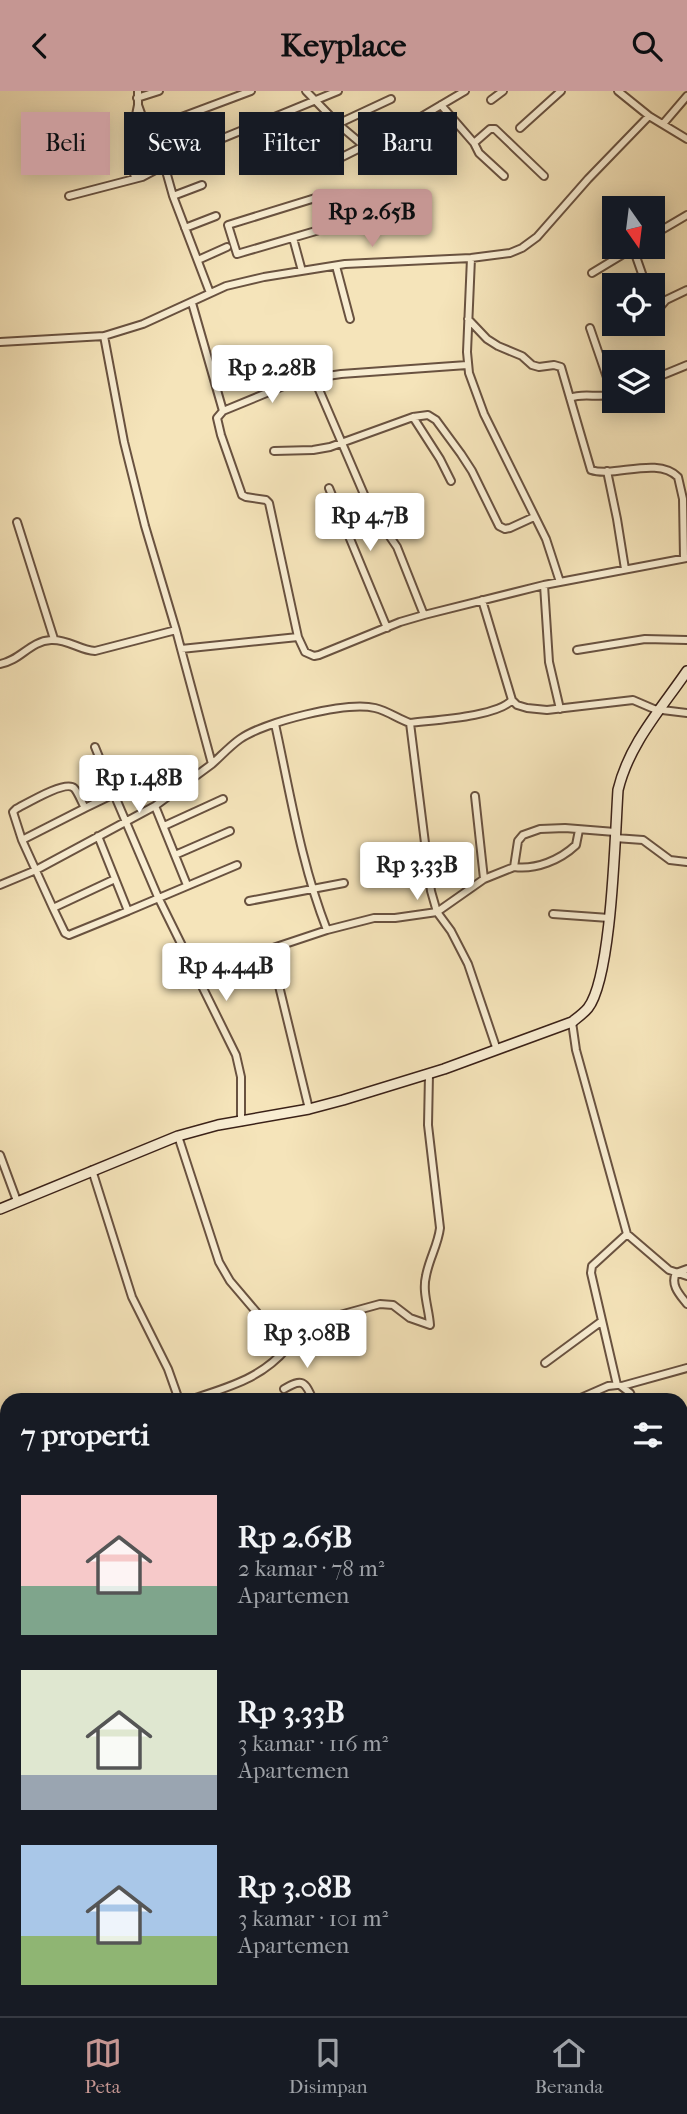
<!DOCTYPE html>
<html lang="id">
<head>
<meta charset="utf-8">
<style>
  body { margin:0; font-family:"IM FELL French Canon",serif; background:#242831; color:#f1f3f6; height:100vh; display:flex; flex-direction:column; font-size:26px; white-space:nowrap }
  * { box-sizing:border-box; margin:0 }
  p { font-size:23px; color:#9ea1a6 }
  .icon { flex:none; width:38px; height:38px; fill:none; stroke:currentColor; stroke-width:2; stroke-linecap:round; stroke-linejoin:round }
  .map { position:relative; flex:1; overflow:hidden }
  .details { position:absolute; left:0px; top:1302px; width:688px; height:623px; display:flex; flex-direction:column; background:#171b24; border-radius:21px 21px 0 0; box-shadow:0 4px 18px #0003 }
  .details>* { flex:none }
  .banner { position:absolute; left:21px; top:21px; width:646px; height:63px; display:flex; gap:14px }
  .needle { width:46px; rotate:166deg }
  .fabs { position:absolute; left:602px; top:105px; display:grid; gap:14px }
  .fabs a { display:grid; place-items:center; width:63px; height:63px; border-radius:0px; background:#171b24; box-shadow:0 4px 18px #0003; font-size:35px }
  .price { position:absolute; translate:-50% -60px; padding:0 16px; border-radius:7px; background:#fff; color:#222; font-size:23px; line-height:46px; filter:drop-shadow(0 2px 4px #0008) }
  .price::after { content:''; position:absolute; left:50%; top:42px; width:21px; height:16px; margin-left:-10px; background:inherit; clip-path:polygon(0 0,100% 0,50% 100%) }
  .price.active { background:#c59692; color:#111 }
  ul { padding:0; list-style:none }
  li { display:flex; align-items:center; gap:21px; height:175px; padding:0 21px }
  li span { display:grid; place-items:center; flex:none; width:196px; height:140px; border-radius:0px; color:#555 }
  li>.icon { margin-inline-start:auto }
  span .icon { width:84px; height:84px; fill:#fffc; stroke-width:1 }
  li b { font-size:30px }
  h2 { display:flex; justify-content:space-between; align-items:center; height:84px; padding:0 21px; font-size:30px }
  .tag { padding:0 24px; border-radius:0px; background:#171b24; box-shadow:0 4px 18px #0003; font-size:24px; line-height:63px }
  .tag.active { background:#c59692; color:#111 }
  header { display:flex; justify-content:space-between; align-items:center; height:91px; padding:0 21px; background:#c59692; color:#111; font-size:32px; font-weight:700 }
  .tabs { display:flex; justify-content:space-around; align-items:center; height:98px; border-top:2px solid #363941; background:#171b24; font-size:19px; color:#9ea1a6 }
  .tabs a { display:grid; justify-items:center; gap:4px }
  .tabs .active { color:#c59692 }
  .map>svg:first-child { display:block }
</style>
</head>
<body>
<header><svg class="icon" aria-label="back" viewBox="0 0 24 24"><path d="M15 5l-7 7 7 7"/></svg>Keyplace<svg class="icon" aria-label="search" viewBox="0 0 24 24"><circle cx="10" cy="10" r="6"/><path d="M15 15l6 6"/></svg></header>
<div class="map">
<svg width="687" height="1925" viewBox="0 0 687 1925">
  <rect width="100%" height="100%" fill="#f5e4ba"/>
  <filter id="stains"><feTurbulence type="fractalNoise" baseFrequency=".00286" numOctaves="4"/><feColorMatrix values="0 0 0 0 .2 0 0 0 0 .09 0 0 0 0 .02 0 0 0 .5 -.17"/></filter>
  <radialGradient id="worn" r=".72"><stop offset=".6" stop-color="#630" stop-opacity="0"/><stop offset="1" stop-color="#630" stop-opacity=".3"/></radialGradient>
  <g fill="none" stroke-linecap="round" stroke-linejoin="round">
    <defs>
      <path id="street" d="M138,0V14L147,39L164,73L173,105L210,202
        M306,0L338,33L364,55
        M618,0L649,25
        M137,7L159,0
        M491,9L503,0
        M441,14L474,52L479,62L504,85
        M663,33L687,5
        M520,37L561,0
        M147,39L251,0
        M301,50L391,8
        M474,52L490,38H495L544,85
        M318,78L414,30L465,0
        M135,87L129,59L138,14
        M325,104L228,134L237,163L333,135
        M69,105L142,86L189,61L338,0
        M173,105L202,94
        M185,137L216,125
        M653,144L687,124
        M293,147L302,180
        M633,157L646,194
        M471,167L467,261L469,282L484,323L546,448L560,491
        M198,169L227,156
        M336,175L350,228
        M592,182L635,156
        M653,211L657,216H660L666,209L687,199
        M192,212L223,320L217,327L221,344L242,404L246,406L266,409L269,412L298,546
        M468,228L487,248L498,255L522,265L532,274L539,276L554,274L561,276L591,379C614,387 657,365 678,386L683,408L684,467
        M590,237L613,304
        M104,245L124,351L145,435L176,539
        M0,251L104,245L143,233L226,195L264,186L345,173L471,167L510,162L522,157L537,146L588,88L649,25L687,48
        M314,287L369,415L397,456L424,524
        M653,288L687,274
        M570,307C584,301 599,308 614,303
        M223,320L286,294L314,287L341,283L467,274
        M413,326L440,368L451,390
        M274,360L313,359L330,356L413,326L428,324L436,329L461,363L472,380L499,435L505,438L510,437L534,426
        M607,380L617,428L625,478
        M329,397L387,537
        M17,431L54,548
        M544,494L549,571L560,618
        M482,509L512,609L517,614L527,617L547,619L633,609L654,618L687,622
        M577,559L645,548L687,549
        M0,573C20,570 30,550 51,549C68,548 79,559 95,560L176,539L181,558L298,546L305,561L314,565L319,564L400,531L424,524L544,494L687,467
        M410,632C433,629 497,626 512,609
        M275,633C290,701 301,773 327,839
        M95,656L114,703L160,676L170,672L174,674L187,693
        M212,673C221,665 230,655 240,648C264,631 347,610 375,617C388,620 398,628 410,632L431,800L437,821L451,840L468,873L497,959
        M475,705L484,788
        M155,715L187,794
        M85,717L114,703L158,806L236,964L241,986V1031
        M164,735L223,708
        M615,747L643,749L670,769L687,771
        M22,749L85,717C82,712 78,701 74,697C65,689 26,713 16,718L13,721L22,749L53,817L65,842L69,844L128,820L98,745
        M175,764L230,740
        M514,776C536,779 560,769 576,754L579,739
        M0,794L36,779L155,715L212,673L181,558
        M249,810L344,792
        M53,817L115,788
        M128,820L237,774
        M553,823L609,827
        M270,858L309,1018
        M188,869L270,858L327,839L374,827H395L437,821L484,788L514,776L518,750L523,744L540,738L565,737L615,741
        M572,931L576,959L627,1143L669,1179L687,1185
        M178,1045L219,1171L230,1190L287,1257C261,1288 226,1297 189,1309
        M0,1064L17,1110
        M92,1079L132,1206L168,1278L179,1309
        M687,1178L676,1182C670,1194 680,1204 687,1213
        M287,1257L318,1233L340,1224L380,1213L393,1214L410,1227L430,1234C429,1218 422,1201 426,1185C429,1168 438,1154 440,1137L428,1034L429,983
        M545,1272L602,1230
        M621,1295L630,1302L633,1309
        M622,1295L687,1277
        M284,1298C302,1287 305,1290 313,1309
        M576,1309L608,1295L617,1294L591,1182L592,1175L627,1143
        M0,1359L7,1380
        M0,1454H7
        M681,1463L687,1480
        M681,1546L687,1542
        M0,1715L7,1713
        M681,1724L687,1723
        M356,1918L359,1925
        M534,1918L535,1925"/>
      <path id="secondary" d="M0,1118L178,1045L218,1034L309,1018L343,1009L444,978L572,931C577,927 584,922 588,917C612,886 615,743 618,699C629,653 661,618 687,580"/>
    </defs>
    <!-- street casing -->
    <use href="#street" stroke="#695240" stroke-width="10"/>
    <!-- secondary casing -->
    <use href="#secondary" stroke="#3a2118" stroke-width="12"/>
    <!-- street -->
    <use href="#street" stroke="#f8edd2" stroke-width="6"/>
    <!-- secondary -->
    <use href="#secondary" stroke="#f8edd2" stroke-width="9"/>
  </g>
  <rect width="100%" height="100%" filter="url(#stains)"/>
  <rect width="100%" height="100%" fill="url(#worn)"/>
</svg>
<div class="fabs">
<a><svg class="needle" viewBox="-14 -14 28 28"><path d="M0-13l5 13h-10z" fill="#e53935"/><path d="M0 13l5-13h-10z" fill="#9ea1a6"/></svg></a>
<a><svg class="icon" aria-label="locate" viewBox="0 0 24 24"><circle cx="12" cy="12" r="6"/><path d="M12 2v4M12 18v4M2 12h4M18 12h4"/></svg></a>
<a><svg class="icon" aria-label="layers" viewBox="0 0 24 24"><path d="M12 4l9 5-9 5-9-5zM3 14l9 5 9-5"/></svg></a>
</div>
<b class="price active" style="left:372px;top:158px">Rp 2.65B</b>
<b class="price" style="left:272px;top:314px">Rp 2.28B</b>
<b class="price" style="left:370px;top:462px">Rp 4.7B</b>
<b class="price" style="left:139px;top:724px">Rp 1.48B</b>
<b class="price" style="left:417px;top:811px">Rp 3.33B</b>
<b class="price" style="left:226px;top:912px">Rp 4.44B</b>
<b class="price" style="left:307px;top:1279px">Rp 3.08B</b>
<div class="banner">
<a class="tag active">Beli</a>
<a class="tag">Sewa</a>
<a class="tag">Filter</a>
<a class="tag">Baru</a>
</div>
<section class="details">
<h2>7 properti<svg class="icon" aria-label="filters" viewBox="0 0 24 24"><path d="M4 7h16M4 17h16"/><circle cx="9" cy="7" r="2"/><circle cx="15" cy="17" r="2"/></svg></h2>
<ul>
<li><span style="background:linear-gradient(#f6c9c9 65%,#7fa58c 0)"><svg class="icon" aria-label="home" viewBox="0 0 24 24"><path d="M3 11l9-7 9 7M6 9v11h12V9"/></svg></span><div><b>Rp 2.65B</b><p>2 kamar · 78 m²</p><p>Apartemen</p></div></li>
<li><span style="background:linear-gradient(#dfe7d0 75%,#9aa5b1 0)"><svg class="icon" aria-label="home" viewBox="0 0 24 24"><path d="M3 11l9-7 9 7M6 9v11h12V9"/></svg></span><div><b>Rp 3.33B</b><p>3 kamar · 116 m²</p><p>Apartemen</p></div></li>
<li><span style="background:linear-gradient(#a9c7e8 65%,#8fb573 0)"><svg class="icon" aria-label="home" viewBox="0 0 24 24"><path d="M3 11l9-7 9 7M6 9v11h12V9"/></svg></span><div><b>Rp 3.08B</b><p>3 kamar · 101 m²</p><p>Apartemen</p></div></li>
</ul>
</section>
</div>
<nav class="tabs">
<a class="active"><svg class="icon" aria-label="map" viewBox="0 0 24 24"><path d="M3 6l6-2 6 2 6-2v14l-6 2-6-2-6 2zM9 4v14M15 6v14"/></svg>Peta</a>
<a><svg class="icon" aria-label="saved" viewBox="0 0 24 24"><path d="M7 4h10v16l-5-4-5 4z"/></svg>Disimpan</a>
<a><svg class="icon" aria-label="home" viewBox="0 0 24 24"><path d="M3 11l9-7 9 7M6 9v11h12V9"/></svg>Beranda</a>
</nav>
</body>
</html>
